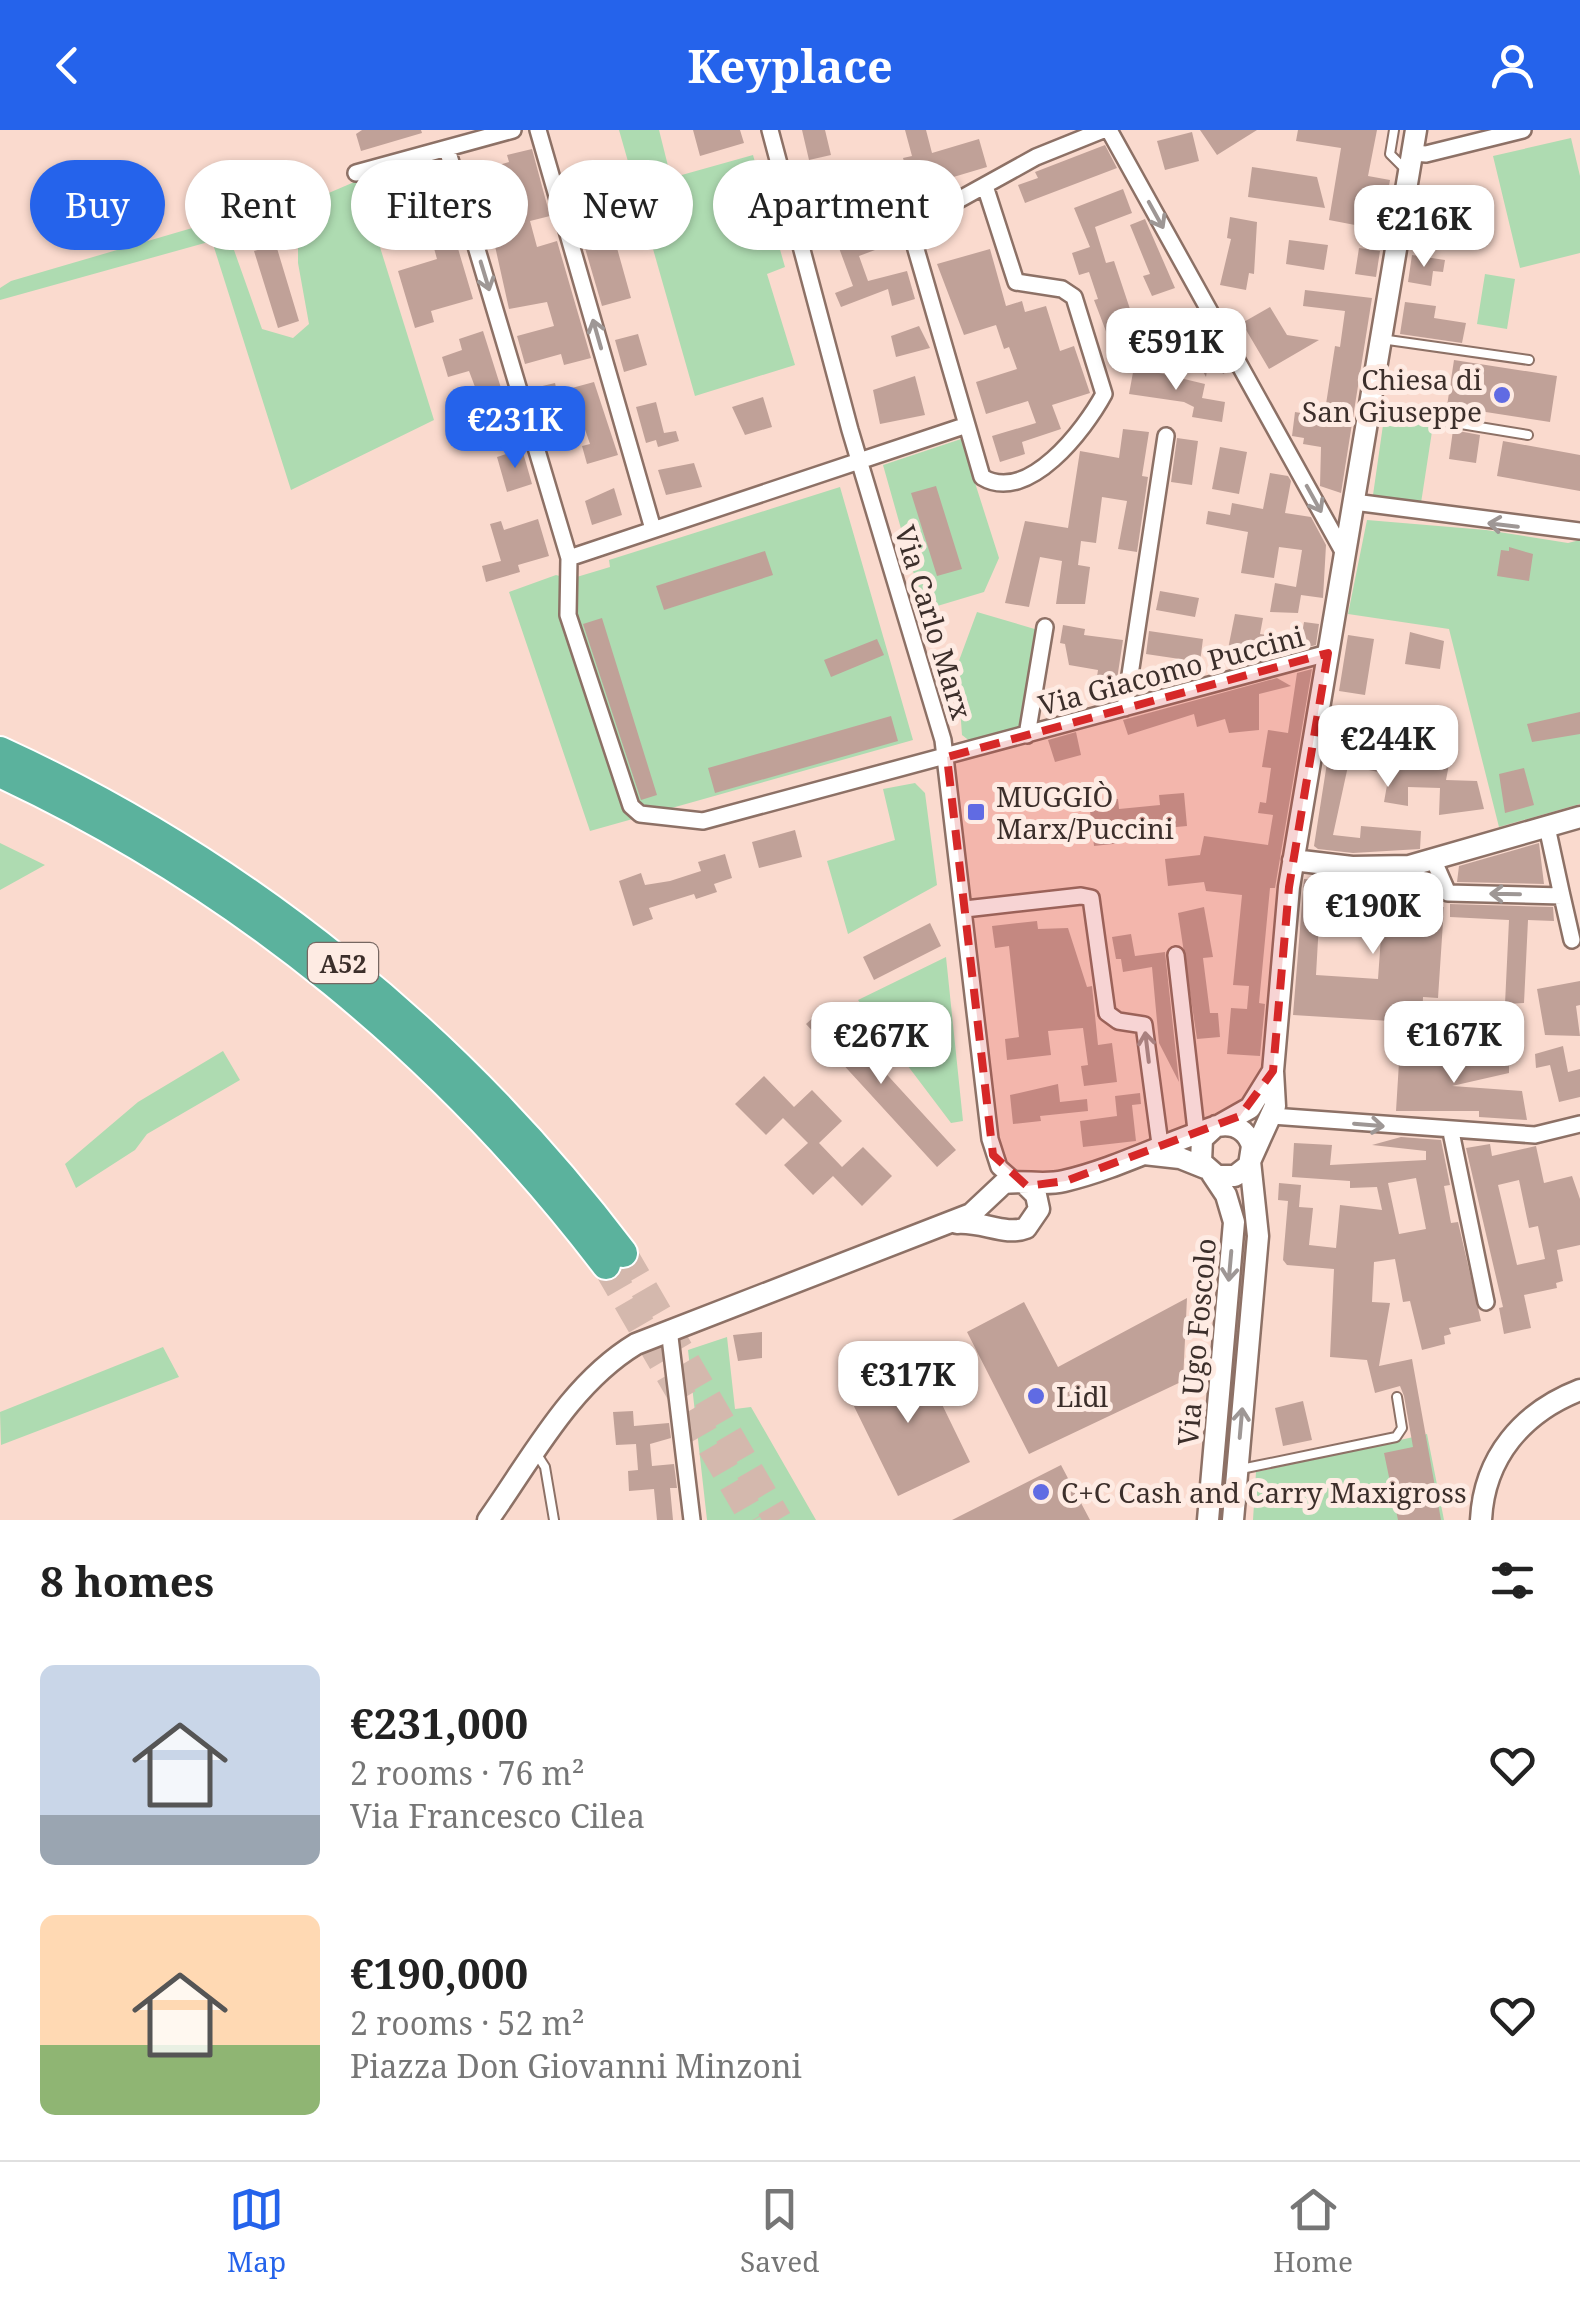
<!DOCTYPE html>
<html lang="en">
<head>
<meta charset="utf-8">
<style>
  body { margin:0; font-family:"Noto Serif",serif; background:#f6f6f6; color:#222; height:100vh; display:flex; flex-direction:column; font-size:38px; white-space:nowrap }
  * { box-sizing:border-box; margin:0 }
  p { font-size:32px; color:#767676 }
  .icon { flex:none; width:55px; height:55px; fill:none; stroke:currentColor; stroke-width:2; stroke-linecap:round; stroke-linejoin:round }
  .map { position:relative; height:1390px; overflow:hidden }
  .side { display:flex; flex-direction:column; background:#fff; flex:1 }
  .side>* { flex:none }
  .guide { position:absolute; left:30px; top:30px; width:1000px; height:90px; display:flex; gap:20px }
  .price { position:absolute; translate:-50% -85px; padding:0 22px; border-radius:20px; background:#fff; color:#222; font-size:32px; line-height:65px; filter:drop-shadow(0 2px 5px #0008) }
  .price::after { content:''; position:absolute; left:50%; top:60px; width:30px; height:22px; margin-left:-15px; background:inherit; clip-path:polygon(0 0,100% 0,50% 100%) }
  .price.active { background:#2563eb; color:#fff }
  ul { padding:0; list-style:none }
  li { display:flex; align-items:center; gap:30px; height:250px; padding:0 40px }
  li span { display:grid; place-items:center; flex:none; width:280px; height:200px; border-radius:15px; color:#555 }
  li>.icon { margin-inline-start:auto }
  span .icon { width:120px; height:120px; fill:#fffc; stroke-width:1 }
  li b { font-size:42px }
  h2 { display:flex; justify-content:space-between; align-items:center; height:120px; padding:0 40px; font-size:42px }
  .pill { padding:0 35px; border-radius:45px; background:#fff; box-shadow:0 2px 8px #0004; font-size:35px; line-height:90px }
  .pill.active { background:#2563eb; color:#fff }
  header { display:flex; justify-content:space-between; align-items:center; height:130px; padding:0 40px; background:#2563eb; color:#fff; font-size:45px; font-weight:700 }
  .tab-bar { display:flex; justify-content:space-around; align-items:center; height:140px; border-top:2px solid #e0e0e0; background:#fff; font-size:28px; color:#767676 }
  .tab-bar a { display:grid; justify-items:center; gap:5px }
  .tab-bar .active { color:#2563eb }
  .map>svg:first-child { display:block }
</style>
</head>
<body>
<header><svg class="icon" aria-label="back" viewBox="0 0 24 24"><path d="M15 5l-7 7 7 7"/></svg>Keyplace<svg class="icon" aria-label="person" viewBox="0 0 24 24"><circle cx="12" cy="8" r="4"/><path d="M4 21q1-7 8-7t8 7"/></svg></header>
<div class="map">
<svg width="1580" height="1390" viewBox="0 0 1580 1390">
  <rect width="100%" height="100%" fill="#fadace"/>
  <!-- green -->
  <path fill="#aedbb1" d="M619,0H659L671,48L753,25L785,137L767,144L795,235L695,266Z
    M1571,8L1580,46V123L1520,138L1493,26Z
    M359,50L434,290L291,360L212,111L0,170V158L11,151L223,89L262,199L293,208L309,194L298,133V83L317,68Z
    M1485,144L1515,149L1507,199L1477,194Z
    M1384,288L1433,295L1421,373L1373,365Z
    M961,309L999,428L984,462L924,480L883,335Z
    M840,357L913,610L590,701L509,462L556,445L570,449L610,437L609,430Z
    M1367,390L1486,400L1568,413L1580,410V674L1499,697L1449,499L1348,484Z
    M977,482L1038,500L1020,597L971,612L962,605L957,536Z
    M915,653L925,663L937,755L848,804L827,731L895,710L883,659Z
    M0,713L45,735L0,760Z
    M946,827L963,991L951,993L858,870Z
    M223,921L240,950L147,1004L135,1020L76,1058L65,1034L138,972Z
    M727,1207L735,1279L751,1277L816,1390H707L688,1220Z
    M163,1217L179,1247L1,1315L0,1282Z
    M1427,1304L1444,1390H1253L1256,1342Z"/>
  <!-- building -->
  <path fill="#c0a198" fill-rule="evenodd" d="M362,0H421L422,3L361,21L356,4Z
    M693,0H740L744,13L700,26Z
    M802,0H825L831,25L809,30Z
    M905,0H926L932,23L979,9L987,37L940,51L943,62L915,69L903,28L912,26Z
    M1200,0H1257L1217,25Z
    M1298,0H1377L1368,46L1390,50L1381,100L1329,90L1341,18L1296,11Z
    M1192,2L1199,31L1165,40L1157,11Z
    M1105,15L1117,38L1025,73L1018,55L1038,48L1035,42Z
    M532,19L550,86L530,91L537,117L557,111L591,228L564,235L561,224L525,234L517,206L554,196L547,172L509,179L495,116L500,114L489,73L478,76L468,44L509,32L507,25Z
    M881,34L888,62L867,68L860,40Z
    M587,35L604,95L610,93L631,168L602,176L565,50L573,48L571,40Z
    M1252,37L1317,47L1325,78L1248,67Z
    M838,46L848,83L825,89L815,52Z
    M437,48L473,169L431,181L434,192L415,198L398,141L437,129L430,104L388,117L372,56L390,51L400,82L420,75L415,55Z
    M1428,55L1456,60L1447,113L1419,107Z
    M1123,59L1132,83L1095,97L1106,133L1114,131L1135,194L1136,210L1112,217L1094,170L1098,169L1089,142L1079,145L1072,123L1090,117L1074,78Z
    M1230,87L1257,92L1254,144L1249,143L1246,160L1220,155L1231,109L1227,108Z
    M1145,89L1175,158L1152,166L1143,146L1150,144L1130,95Z
    M878,104L883,117L859,126L868,151L907,141L915,169L892,176L888,159L841,177L835,163L853,156L839,118Z
    M1289,110L1328,115L1324,140L1286,134Z
    M276,115L299,191L278,198L254,121Z
    M1359,118L1380,121L1376,147L1355,144Z
    M990,119L1006,176L1022,171L1025,182L1046,176L1060,221L1074,216L1090,263L1052,275L1061,299L1022,312L1025,324L1000,332L992,306L1036,293L1028,271L986,284L976,252L1017,239L1009,217L1004,219L996,195L964,205L937,134Z
    M1412,125L1445,130L1443,142L1433,141L1431,156L1408,152Z
    M1305,160L1372,168L1341,363L1320,356L1321,317L1303,314L1304,308L1292,306L1295,282L1324,287L1335,216L1340,217L1345,181L1303,176Z
    M1405,172L1436,176L1434,188L1466,193L1462,213L1400,204Z
    M1270,177L1287,205L1319,210L1269,239L1242,193Z
    M919,196L930,218L896,227L891,206Z
    M1207,199L1230,240L1223,244L1210,220L1206,247L1189,216L1194,214L1191,208Z
    M483,201L513,296L492,302L469,241L448,247L442,227L462,220L459,209Z
    M638,204L647,235L624,242L615,210Z
    M1454,230L1557,246L1550,292L1447,276Z
    M1134,237L1205,254L1202,268L1225,272L1222,292L1192,287L1194,277L1184,272L1129,264Z
    M915,246L925,285L880,294L873,260Z
    M594,252L618,325L587,334L582,316L590,314L576,273L541,283L534,258L555,253L557,262Z
    M763,267L772,297L745,305L732,277Z
    M656,272L664,303L676,301L679,311L658,317L656,310L646,313L636,277Z
    M1123,299L1149,302L1142,346L1148,347L1137,422L1118,419L1127,371L1102,367L1096,413L1081,411L1078,435L1090,437L1085,474H1056L1062,431L1040,427L1029,477L1005,473L1025,391L1068,398L1080,321L1119,328Z
    M1453,300L1480,305L1476,333L1449,329Z
    M1177,308L1198,311L1192,355L1171,352Z
    M1503,311L1580,325V361L1497,346Z
    M1220,317L1247,322L1239,364L1212,359Z
    M522,319L532,354L507,362L497,327Z
    M694,333L702,357L666,365L658,340Z
    M1270,343L1288,346L1291,351L1285,383L1311,387L1326,415L1323,468L1301,465L1298,483L1270,482L1275,453L1296,457L1302,420L1279,417L1274,448L1241,443L1248,402L1206,394L1208,381L1230,385L1232,373L1263,379Z
    M936,356L962,439L937,446L911,363Z
    M614,358L622,385L592,395L585,371Z
    M538,389L549,426L518,435L520,442L486,452L482,436L501,431L490,394L501,391L504,400Z
    M1509,417L1533,424L1529,451L1497,446L1501,420L1509,421Z
    M765,421L773,445L664,480L656,456Z
    M1160,461L1199,468L1195,487L1156,480Z
    M1235,484L1263,488L1260,504L1301,510L1304,492L1319,494L1316,515L1250,532L1226,529Z
    M602,488L657,665L641,670L583,494Z
    M1063,495L1085,499L1084,505L1123,510L1116,556L1096,553L1098,540L1069,535L1065,514L1060,513Z
    M1149,501L1203,509L1200,532L1146,524Z
    M1410,502L1444,511L1440,539L1405,534Z
    M1348,505L1374,509L1365,565L1339,561Z
    M877,509L884,525L831,547L824,530Z
    M1312,539L1275,758H1270L1259,873L1265,874L1260,926L1227,924L1231,878L1247,879L1249,856L1233,855L1242,765L1206,761L1204,752L1168,756L1165,729L1200,725L1204,706L1268,715L1273,685L1258,683L1260,672L1266,673L1271,638L1262,637L1268,600L1288,603L1297,543Z
    M1277,548L1291,556L1259,564V600L1229,603L1225,589L1197,597L1194,584L1128,605L1123,590Z
    M1580,582V604L1532,612L1527,594Z
    M891,586L898,611L715,663L708,638Z
    M1332,601L1420,622L1421,615L1452,619L1446,650L1477,651L1484,679L1439,685L1440,658L1408,657V676L1384,672L1389,644L1348,636L1333,705L1360,708L1361,696L1421,701L1420,719L1353,723L1318,719L1314,716Z
    M1076,602L1081,625L1055,632L1048,610Z
    M1524,638L1534,675L1505,683L1499,644Z
    M1184,663L1187,696L1144,700V705L1122,708V713L1094,716L1089,672L1118,669L1119,679L1160,675L1159,665Z
    M795,700L802,727L759,738L752,712Z
    M1539,713L1544,754L1457,752L1459,736Z
    M725,724L732,748L714,754L717,762L696,769L694,764L649,778L653,789L633,796L619,751L641,743L645,755L670,751L701,741L698,732Z
    M1304,749L1342,751L1340,776L1320,775L1316,845L1378,849L1383,778L1364,777L1365,753L1423,757L1422,776L1444,777L1438,868L1423,867L1422,893L1293,885Z
    M1450,774L1553,777L1554,791L1528,790L1524,873L1505,874L1509,790L1450,787Z
    M1204,777L1213,827L1203,828L1210,883H1218L1220,907L1197,909L1178,783Z
    M1037,791L1038,799L1068,798L1087,857L1092,856L1098,915L1112,913L1117,952L1084,956L1081,936L1088,935L1083,898L1048,901L1051,925L1007,930L1005,909L1019,907L1009,816L995,818L992,796Z
    M930,793L941,816L874,850L863,827Z
    M1131,804L1135,826L1165,822L1179,952L1159,913L1152,837L1123,842L1121,829H1116L1112,807Z
    M1580,851V875L1576,876L1580,906L1545,905L1537,859Z
    M825,877L956,1020L937,1037L806,894Z
    M1435,891L1469,893L1468,908L1434,906Z
    M1400,916L1424,917L1423,928L1509,930V943L1452,956L1522,961L1527,990L1479,987V981H1396Z
    M1563,916L1568,942L1580,939V967L1559,972L1550,935L1536,938L1535,924Z
    M764,946L794,977L812,960L842,991L819,1013L842,1037L863,1017L892,1046L862,1076L833,1046L813,1065L784,1035L808,1013L783,988L766,1005L735,974Z
    M1058,954L1060,972L1087,969L1088,981L1040,986L1041,991L1013,994L1010,965Z
    M1140,963L1141,974L1132,975L1136,1011L1083,1017L1080,991L1117,986L1115,966Z
    M1401,1007L1441,1010L1450,1055L1444,1056L1451,1093L1458,1092L1481,1191L1449,1198L1451,1204L1444,1206L1445,1214L1422,1220L1410,1171L1403,1172L1395,1129L1374,1132L1372,1172L1390,1173L1379,1236L1412,1229L1441,1390H1398L1384,1323L1413,1317L1404,1266L1400,1256L1375,1263L1367,1230L1330,1227L1334,1139L1287,1135L1283,1130L1288,1071L1278,1070L1279,1053L1301,1055L1299,1077L1313,1078L1309,1115L1336,1118L1340,1075L1382,1080L1377,1057L1350,1058V1051L1292,1047L1294,1013L1332,1015L1330,1035L1426,1030V1021L1372,1015ZM1416,1048L1426,1099L1399,1104L1388,1053Z
    M1490,1014L1492,1026L1536,1016L1544,1053L1572,1046L1580,1069V1115L1557,1120L1563,1151L1556,1153L1557,1158L1524,1165L1531,1198L1504,1204L1499,1178L1503,1177L1466,1018ZM1519,1050L1529,1098L1538,1096L1545,1129L1517,1135L1498,1055Z
    M1187,1168L1183,1251L1029,1324L967,1202L1024,1172L1058,1237Z
    M762,1202V1228L738,1231L733,1205Z
    M918,1225L970,1332L898,1366L846,1260Z
    M1303,1271L1312,1310L1283,1316L1275,1278Z
    M633,1281L634,1296L669,1293L671,1308L650,1314L652,1336L674,1334L677,1358H670L673,1390H657L654,1359L629,1361L628,1341L638,1340L636,1314L616,1315L613,1282Z
    M1061,1335L1090,1390H952Z"/>
  <g fill="none" stroke-linecap="round" stroke-linejoin="round">
    <!-- highway-tunnel -->
    <path stroke="#d4b8ad" stroke-width="28" stroke-dasharray="28 14" stroke-linecap="butt" d="M623,1123L778,1390
      M606,1135L754,1390"/>
    <defs>
      <path id="lane" d="M1394,0L1390,24L1405,39
        M1381,209L1529,230
        M1369,279L1528,305
        M536,1323L545,1337L554,1390
        M1241,1339L1396,1307L1402,1298L1397,1267"/>
      <path id="street" d="M538,0L653,399
        M770,0L850,300L943,610L990,1009L999,1037L1016,1052
        M1109,0L1345,425
        M447,19L569,428L568,485L631,676L640,684L703,691L1328,523
        M1412,23L1426,24L1523,0
        M356,43L513,0
        M967,295L982,347C1028,375 1085,299 1104,264L1074,167L1062,159L1016,152L985,56
        M1354,372L1580,401
        M569,428L967,295L911,102L915,94L1036,27L1103,0
        M1125,578L1166,306
        M1027,605L1045,497
        M1433,729L1448,763L1562,766L1547,697
        M1562,766L1572,810
        M965,779L1081,766L1091,768L1107,883L1118,891L1144,895L1160,1014
        M1176,825L1197,1009
        M1272,986L1535,1005L1580,994
        M1451,1002L1486,1172
        M669,1199L692,1390"/>
      <path id="secondary" d="M1293,730L1352,737L1409,736L1580,687
        M1220,995L1250,978L1273,941
        M1144,1024L1180,1028L1205,1038
        M1251,1029L1275,976L1273,941L1289,757L1416,0
        M957,1093C982,1091 1006,1106 1026,1098L1039,1079L1036,1065L1027,1056
        M488,1390C532,1328 570,1254 636,1214L971,1084L1004,1053C1024,1050 1043,1056 1064,1051C1116,1039 1167,1012 1218,996C1235,993 1247,1000 1252,1016L1249,1035L1235,1046H1217L1201,1032L1202,1009L1216,996
        M1208,1390L1234,1092L1226,1065L1212,1044
        M1233,1390L1258,1106L1250,1031
        M1481,1390C1484,1327 1523,1282 1580,1260"/>
      <path id="highway" d="M0,621C245,733 461,908 623,1123
        M0,643C240,755 446,925 606,1135"/>
    </defs>
    <!-- lane casing -->
    <use href="#lane" stroke="#8d7166" stroke-width="12"/>
    <!-- street casing -->
    <use href="#street" stroke="#8d7166" stroke-width="20"/>
    <!-- secondary casing -->
    <use href="#secondary" stroke="#8d7166" stroke-width="25"/>
    <!-- highway casing -->
    <use href="#highway" stroke="#fff" stroke-width="32"/>
    <!-- lane -->
    <use href="#lane" stroke="#fff" stroke-width="8"/>
    <!-- street -->
    <use href="#street" stroke="#fff" stroke-width="15"/>
    <!-- secondary -->
    <use href="#secondary" stroke="#fff" stroke-width="20"/>
    <!-- highway -->
    <use href="#highway" stroke="#5bb29d" stroke-width="28"/>
  </g>
  <!-- one-way arrows -->
  <defs><path id="oneway-shaft" d="M-6 0H5M1.5-3L5.5 0L1.5 3" fill="none" stroke-width="1.6" stroke-linecap="round" stroke-linejoin="round" transform="scale(2.5)"/></defs>
  <g stroke="#9e9795">
    <use href="#oneway-shaft" transform="translate(1156 85) rotate(61)"/>
    <use href="#oneway-shaft" transform="translate(485 146) rotate(73)"/>
    <use href="#oneway-shaft" transform="translate(597 204) rotate(-106)"/>
    <use href="#oneway-shaft" transform="translate(1314 369) rotate(61)"/>
    <use href="#oneway-shaft" transform="translate(1503 395) rotate(-173)"/>
    <use href="#oneway-shaft" transform="translate(1505 764) rotate(-179)"/>
    <use href="#oneway-shaft" transform="translate(1147 917) rotate(-97)"/>
    <use href="#oneway-shaft" transform="translate(1369 995) rotate(5)"/>
    <use href="#oneway-shaft" transform="translate(1230 1136) rotate(95)"/>
    <use href="#oneway-shaft" transform="translate(1241 1293) rotate(-85)"/>
  </g>
  <!-- marked area -->
  <path fill="#d62828" fill-opacity="0.2" stroke="#d62828" stroke-width="8" stroke-dasharray="20 12" stroke-linejoin="round" d="M1328,523L1289,757L1273,941L1240,986L1066,1051L1027,1056L993,1025L947,627Z"/>
  <!-- markers -->
  <g fill="#606be3" stroke="#feebe3" stroke-width="4">
    <circle cx="1502" cy="265" r="10"/>
    <rect x="966" y="672" width="20" height="20" rx="5"/>
    <circle cx="1036" cy="1266" r="10"/>
    <circle cx="1041" cy="1362" r="10"/>
  </g>
  <g text-anchor="middle" dominant-baseline="central" stroke-width="10" stroke-linejoin="round" paint-order="stroke">
    <!-- shield labels -->
    <rect fill="#feebe3" stroke="#766762" stroke-width="2.5" x="308" y="813" width="70" height="40" rx="8"/>
    <g font-size="25" font-weight="bold" fill="#3c2f2b">
      <text x="343" y="833">A52</text>
    </g>
    <!-- poi labels -->
    <g font-size="28" fill="#3c2f2b" stroke="#feebe3" text-anchor="start">
      <text x="1482" y="249" text-anchor="end">Chiesa di<tspan x="1482" dy="32">San Giuseppe</tspan></text>
      <text x="996" y="666">MUGGIÒ<tspan x="996" dy="32">Marx/Puccini</tspan></text>
      <text x="1056" y="1266">Lidl</text>
      <text x="1061" y="1362">C+C Cash and Carry Maxigross</text>
    </g>
    <!-- street labels -->
    <g font-size="28" fill="#3c2f2b" stroke="#feebe3">
      <text transform="translate(934 492) rotate(73)">Via Carlo Marx</text>
      <text transform="translate(1171 540) rotate(-15)">Via Giacomo Puccini</text>
      <text transform="translate(1196 1212) rotate(-85)">Via Ugo Foscolo</text>
    </g>
  </g>
</svg>
<b class="price" style="left:1424px;top:140px">€216K</b>
<b class="price" style="left:1176px;top:263px">€591K</b>
<b class="price active" style="left:515px;top:341px">€231K</b>
<b class="price" style="left:1388px;top:660px">€244K</b>
<b class="price" style="left:1373px;top:827px">€190K</b>
<b class="price" style="left:1454px;top:956px">€167K</b>
<b class="price" style="left:881px;top:957px">€267K</b>
<b class="price" style="left:908px;top:1296px">€317K</b>
<div class="guide">
<a class="pill active">Buy</a>
<a class="pill">Rent</a>
<a class="pill">Filters</a>
<a class="pill">New</a>
<a class="pill">Apartment</a>
</div>
</div>
<section class="side">
<h2>8 homes<svg class="icon" aria-label="filters" viewBox="0 0 24 24"><path d="M4 7h16M4 17h16"/><circle cx="9" cy="7" r="2"/><circle cx="15" cy="17" r="2"/></svg></h2>
<ul>
<li><span style="background:linear-gradient(#c9d6e8 75%,#9aa5b1 0)"><svg class="icon" aria-label="home" viewBox="0 0 24 24"><path d="M3 11l9-7 9 7M6 9v11h12V9"/></svg></span><div><b>€231,000</b><p>2 rooms · 76 m²</p><p>Via Francesco Cilea</p></div><svg class="icon" aria-label="heart" viewBox="0 0 24 24"><path d="M12 20l-8-8c-3-5 5-10 8-4 3-6 11-1 8 4z"/></svg></li>
<li><span style="background:linear-gradient(#ffd9b3 65%,#8fb573 0)"><svg class="icon" aria-label="home" viewBox="0 0 24 24"><path d="M3 11l9-7 9 7M6 9v11h12V9"/></svg></span><div><b>€190,000</b><p>2 rooms · 52 m²</p><p>Piazza Don Giovanni Minzoni</p></div><svg class="icon" aria-label="heart" viewBox="0 0 24 24"><path d="M12 20l-8-8c-3-5 5-10 8-4 3-6 11-1 8 4z"/></svg></li>
</ul>
</section>
<nav class="tab-bar">
<a class="active"><svg class="icon" aria-label="map" viewBox="0 0 24 24"><path d="M3 6l6-2 6 2 6-2v14l-6 2-6-2-6 2zM9 4v14M15 6v14"/></svg>Map</a>
<a><svg class="icon" aria-label="saved" viewBox="0 0 24 24"><path d="M7 4h10v16l-5-4-5 4z"/></svg>Saved</a>
<a><svg class="icon" aria-label="home" viewBox="0 0 24 24"><path d="M3 11l9-7 9 7M6 9v11h12V9"/></svg>Home</a>
</nav>
</body>
</html>
